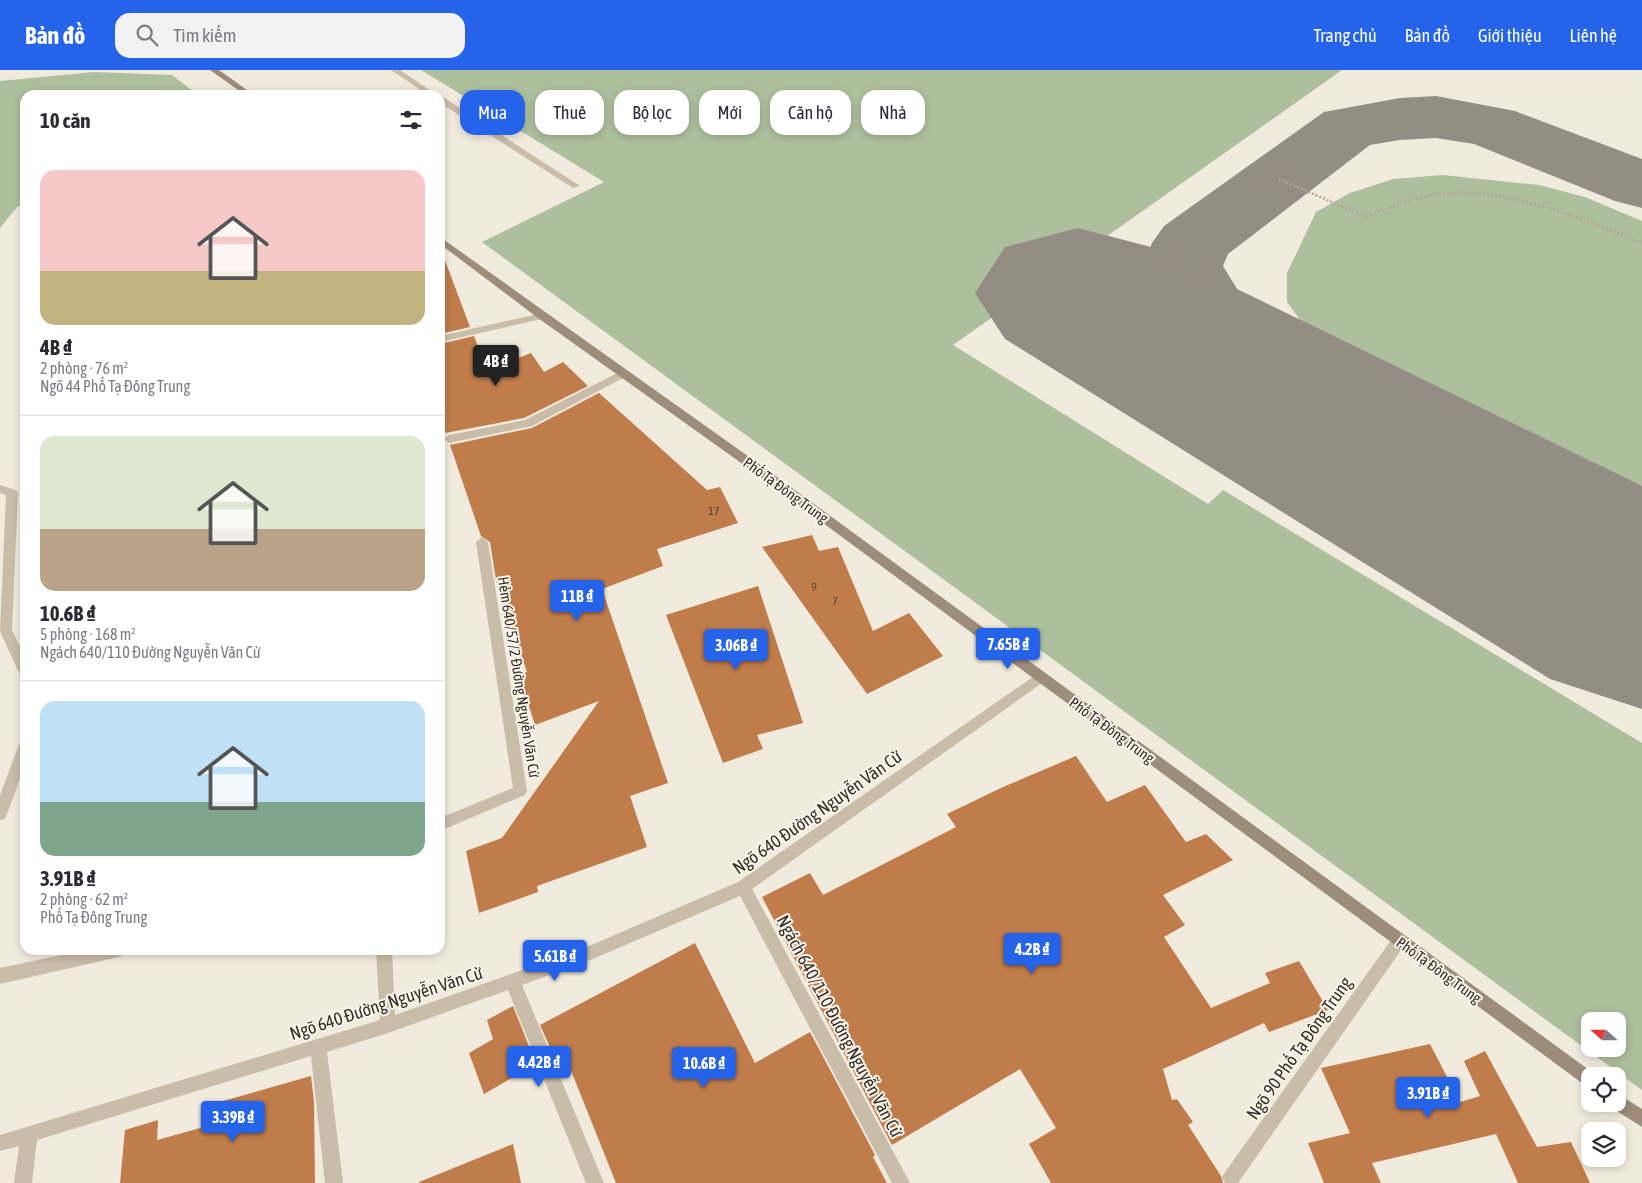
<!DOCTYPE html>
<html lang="vi">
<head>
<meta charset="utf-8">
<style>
  body { margin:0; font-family:"Asap Condensed",sans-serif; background:#f2f2f3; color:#2b2b33; height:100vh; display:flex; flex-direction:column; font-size:19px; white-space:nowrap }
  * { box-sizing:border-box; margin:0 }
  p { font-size:16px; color:#7c7c81 }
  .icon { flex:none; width:28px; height:28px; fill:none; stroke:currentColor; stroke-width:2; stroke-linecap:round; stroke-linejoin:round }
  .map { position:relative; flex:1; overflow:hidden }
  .panel { position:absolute; left:20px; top:20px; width:425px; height:865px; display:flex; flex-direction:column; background:#fff; border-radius:15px; box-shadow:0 2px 8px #0003 }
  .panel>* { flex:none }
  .top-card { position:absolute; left:460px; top:20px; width:475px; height:45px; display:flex; gap:10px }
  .needle { width:32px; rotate:291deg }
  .tools { position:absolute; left:1581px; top:942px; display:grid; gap:10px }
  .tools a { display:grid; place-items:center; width:45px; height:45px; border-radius:10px; background:#fff; box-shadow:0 2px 8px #0003; font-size:25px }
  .price { position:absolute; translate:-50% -42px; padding:0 11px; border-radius:5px; background:#2563eb; color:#fff; font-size:16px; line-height:32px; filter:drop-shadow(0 1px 2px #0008) }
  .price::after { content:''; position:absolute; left:50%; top:30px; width:15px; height:11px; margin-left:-8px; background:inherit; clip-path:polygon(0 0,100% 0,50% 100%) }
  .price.on { background:#222; color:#fff }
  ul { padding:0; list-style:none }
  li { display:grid; align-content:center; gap:10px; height:265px; padding:0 20px }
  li+li { border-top:1px solid #e1e1e2 }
  li span { display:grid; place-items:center; height:155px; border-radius:15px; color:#555 }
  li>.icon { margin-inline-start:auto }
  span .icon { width:90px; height:90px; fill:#fffc; stroke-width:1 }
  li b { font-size:21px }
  h2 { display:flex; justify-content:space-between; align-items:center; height:60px; padding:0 20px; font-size:21px }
  .chip { padding:0 18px; border-radius:15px; background:#fff; box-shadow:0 2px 8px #0003; font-size:18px; line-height:45px }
  .chip.on { background:#2563eb; color:#fff }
  header { display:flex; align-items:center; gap:30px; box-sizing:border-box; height:70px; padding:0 25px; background:#2563eb; color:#fff }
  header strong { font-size:24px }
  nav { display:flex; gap:28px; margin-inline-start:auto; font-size:18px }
  .search { width:350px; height:45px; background:#f2f2f3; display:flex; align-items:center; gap:12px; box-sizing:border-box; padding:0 18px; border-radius:15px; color:#7c7c81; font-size:19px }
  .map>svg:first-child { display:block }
</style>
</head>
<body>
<header>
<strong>Bản đồ</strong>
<div class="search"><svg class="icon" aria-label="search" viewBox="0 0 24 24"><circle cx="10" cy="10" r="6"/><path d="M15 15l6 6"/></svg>Tìm kiếm</div>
<nav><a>Trang chủ</a><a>Bản đồ</a><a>Giới thiệu</a><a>Liên hệ</a></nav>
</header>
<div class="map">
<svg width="1642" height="1113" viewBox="0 0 1642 1113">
  <rect width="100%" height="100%" fill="#f1ebdd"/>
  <!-- green -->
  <path fill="#aebf9d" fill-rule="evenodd" d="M421,0H1342L953,275L1208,434L1223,420L1642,673V1020L482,172L604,112ZM1618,951V979H1590V951Z
    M94,2L172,5L198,25H25V135L17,137L0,158V11Z
    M1443,105L1539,115L1585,127L1642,151V449L1345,294L1309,262L1287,232V203L1316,142L1350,123L1393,109Z"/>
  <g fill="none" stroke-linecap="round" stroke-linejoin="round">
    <!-- taxiway -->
    <path fill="#948d83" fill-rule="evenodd" d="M1436,26L1515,41L1642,89V138L1615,131L1474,74L1436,68L1400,70L1370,75L1228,184L1223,196L1242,227L1262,248L1305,288L1373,345L1386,368L1373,391L1340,401L1307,391L1242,331L1201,288L1155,222L1143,196L1152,173L1164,156L1324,42L1400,28Z"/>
    <!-- runway -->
    <path fill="#948d83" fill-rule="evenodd" d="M1078,158L1151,177L1642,416V639L1550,609L1005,269L975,223L1005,177Z"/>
  </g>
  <!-- building -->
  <path fill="#c07c4b" d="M443,185L470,257L440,264V186Z
    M474,266L487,300L531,283L544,302L563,292L588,316L524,348L440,364V274Z
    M599,323L707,420L720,417L738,453L657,479L663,496L602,519L668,713L630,726L647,777L537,816L538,822L479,843L466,781L502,768L599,631L535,655L519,605L527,602L496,510L490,472L481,466L450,375L532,358Z
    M812,465L819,481L838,477L873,561L909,543L943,586L867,624L762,477Z
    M758,516L803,653L757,665L763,679L723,693L666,545Z
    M1076,686L1107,732L1145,715L1186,772L1206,764L1233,790L1163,825L1185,855L1164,867L1211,938L1270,913L1265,903L1299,891L1328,940L1269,962L1264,953L1163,999L1172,1030L1177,1029L1193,1052L1188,1055L1221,1106L1223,1113H1051L1029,1074L1056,1058L1020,999L892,1075L762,827L810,803L823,825L956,757L947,744L1003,717Z
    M695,873L755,993L810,962L875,1085L873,1087L887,1113H616L562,978L553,984L540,955Z
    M513,936L536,994L484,1024L469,983L493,969L487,950Z
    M1430,974L1460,1032L1480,1026L1464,991L1485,981L1537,1077L1571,1072L1590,1113H1518L1496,1064L1372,1093L1381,1113H1324L1308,1073L1350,1063L1321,998Z
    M311,1006L314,1032L315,1113H120L125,1060L158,1050L157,1070L222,1052L223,1031Z
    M513,1074L521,1113H419V1112Z"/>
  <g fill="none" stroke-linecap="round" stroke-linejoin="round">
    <!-- path -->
    <path stroke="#b4a793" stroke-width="2.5" stroke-dasharray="2 2" stroke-linecap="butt" d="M1279,109L1366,147C1387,139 1409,129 1431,125C1503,114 1577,147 1642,173"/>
    <!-- lane -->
    <path fill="#c9bda9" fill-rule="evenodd" d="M391,0H400L437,25H428Z
      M440,27H443L580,116L573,118L440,33Z
      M623,300L628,304L627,306L532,356L449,373L444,369L449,365L525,350Z
      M482,467L488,472L527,721L525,725L440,761V748L513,718L476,472Z
      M1399,864L1404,866L1407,871L1404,876L1238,1113H1225L1222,1108L1225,1102L1394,866Z
      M85,880H127L124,885L119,887L0,914V898Z"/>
    <!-- street -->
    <path fill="#c9bda9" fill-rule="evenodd" d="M542,243L547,246L546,248L440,272V266Z
      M0,415L16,420L18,423L12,560L25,587V606L20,605L0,561L6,425L0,423Z
      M1040,602L1045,603L1046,607L1045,611L752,819L910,1113H892L740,826L588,891L522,915L604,1113H586L508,920L388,963L327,982L343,1113H325L311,986L37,1070L32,1113H14L19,1076L0,1081V1065L380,950L376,880H392L395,945L582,879L738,812Z
      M25,671V695L7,744L5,749L0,750V725L18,677L20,673Z"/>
    <!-- secondary -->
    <path fill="#9c8d7b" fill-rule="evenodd" d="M210,0H219L254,25H245Z
      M440,167L766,399L1596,1005L1590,1006V1019L758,405L538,248L440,174Z
      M1618,1024L1642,1039V1057L1612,1038L1610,1034H1618Z"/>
  </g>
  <g text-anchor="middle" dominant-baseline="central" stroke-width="4" stroke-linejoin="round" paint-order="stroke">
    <!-- number labels -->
    <g font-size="12" fill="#584232">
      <text x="714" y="441">17</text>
      <text x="814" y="517">9</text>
      <text x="835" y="531">7</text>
    </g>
    <!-- street labels -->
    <g font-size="15" fill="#362f29" stroke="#f9f4e9">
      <text transform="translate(786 420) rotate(36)">Phố Tạ Đông Trung</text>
      <text transform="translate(519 607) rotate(81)">Hẻm 640/57/2 Đường Nguyễn Văn Cừ</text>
      <text transform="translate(1112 660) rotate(36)">Phố Tạ Đông Trung</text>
      <text transform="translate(1439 900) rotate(36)">Phố Tạ Đông Trung</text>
    </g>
    <!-- near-street labels -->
    <g font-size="18" fill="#362f29" stroke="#f9f4e9">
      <text transform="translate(817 742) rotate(-35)">Ngõ 640 Đường Nguyễn Văn Cừ</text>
      <text transform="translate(386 933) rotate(-18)">Ngõ 640 Đường Nguyễn Văn Cừ</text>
      <text transform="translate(840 956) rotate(62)">Ngách 640/110 Đường Nguyễn Văn Cừ</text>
      <text transform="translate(1299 978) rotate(-55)">Ngõ 90 Phố Tạ Đông Trung</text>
    </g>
  </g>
</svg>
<div class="tools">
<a><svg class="needle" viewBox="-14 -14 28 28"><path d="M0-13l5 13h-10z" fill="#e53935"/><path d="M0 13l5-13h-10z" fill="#7c7c81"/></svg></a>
<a><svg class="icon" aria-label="locate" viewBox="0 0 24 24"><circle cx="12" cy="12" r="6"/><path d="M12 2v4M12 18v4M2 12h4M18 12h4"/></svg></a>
<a><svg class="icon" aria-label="layers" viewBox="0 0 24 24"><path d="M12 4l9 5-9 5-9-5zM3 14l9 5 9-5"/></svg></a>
</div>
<b class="price on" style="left:496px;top:317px">4B ₫</b>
<b class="price" style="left:577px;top:552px">11B ₫</b>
<b class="price" style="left:1008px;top:600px">7.65B ₫</b>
<b class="price" style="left:736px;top:601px">3.06B ₫</b>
<b class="price" style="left:1032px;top:905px">4.2B ₫</b>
<b class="price" style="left:555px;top:912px">5.61B ₫</b>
<b class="price" style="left:539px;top:1018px">4.42B ₫</b>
<b class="price" style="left:704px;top:1019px">10.6B ₫</b>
<b class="price" style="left:1428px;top:1049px">3.91B ₫</b>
<b class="price" style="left:233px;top:1073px">3.39B ₫</b>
<div class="top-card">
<a class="chip on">Mua</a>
<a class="chip">Thuê</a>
<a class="chip">Bộ lọc</a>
<a class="chip">Mới</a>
<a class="chip">Căn hộ</a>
<a class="chip">Nhà</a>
</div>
<section class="panel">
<h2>10 căn<svg class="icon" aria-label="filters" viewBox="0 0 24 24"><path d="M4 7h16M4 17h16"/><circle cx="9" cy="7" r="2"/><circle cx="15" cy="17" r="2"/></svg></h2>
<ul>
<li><span style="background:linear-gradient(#f6c9c9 65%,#c2b280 0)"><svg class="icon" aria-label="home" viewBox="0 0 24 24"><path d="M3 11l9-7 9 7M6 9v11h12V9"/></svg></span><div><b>4B ₫</b><p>2 phòng · 76 m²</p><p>Ngõ 44 Phố Tạ Đông Trung</p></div></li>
<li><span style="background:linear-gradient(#dfe7d0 60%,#b9a48a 0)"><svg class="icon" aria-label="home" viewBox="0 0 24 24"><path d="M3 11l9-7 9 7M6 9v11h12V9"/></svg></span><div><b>10.6B ₫</b><p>5 phòng · 168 m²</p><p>Ngách 640/110 Đường Nguyễn Văn Cừ</p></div></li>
<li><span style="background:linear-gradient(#bfe0f5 65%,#7fa58c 0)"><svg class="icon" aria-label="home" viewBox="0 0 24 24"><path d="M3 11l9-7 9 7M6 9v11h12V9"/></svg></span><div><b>3.91B ₫</b><p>2 phòng · 62 m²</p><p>Phố Tạ Đông Trung</p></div></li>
</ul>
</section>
</div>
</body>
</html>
